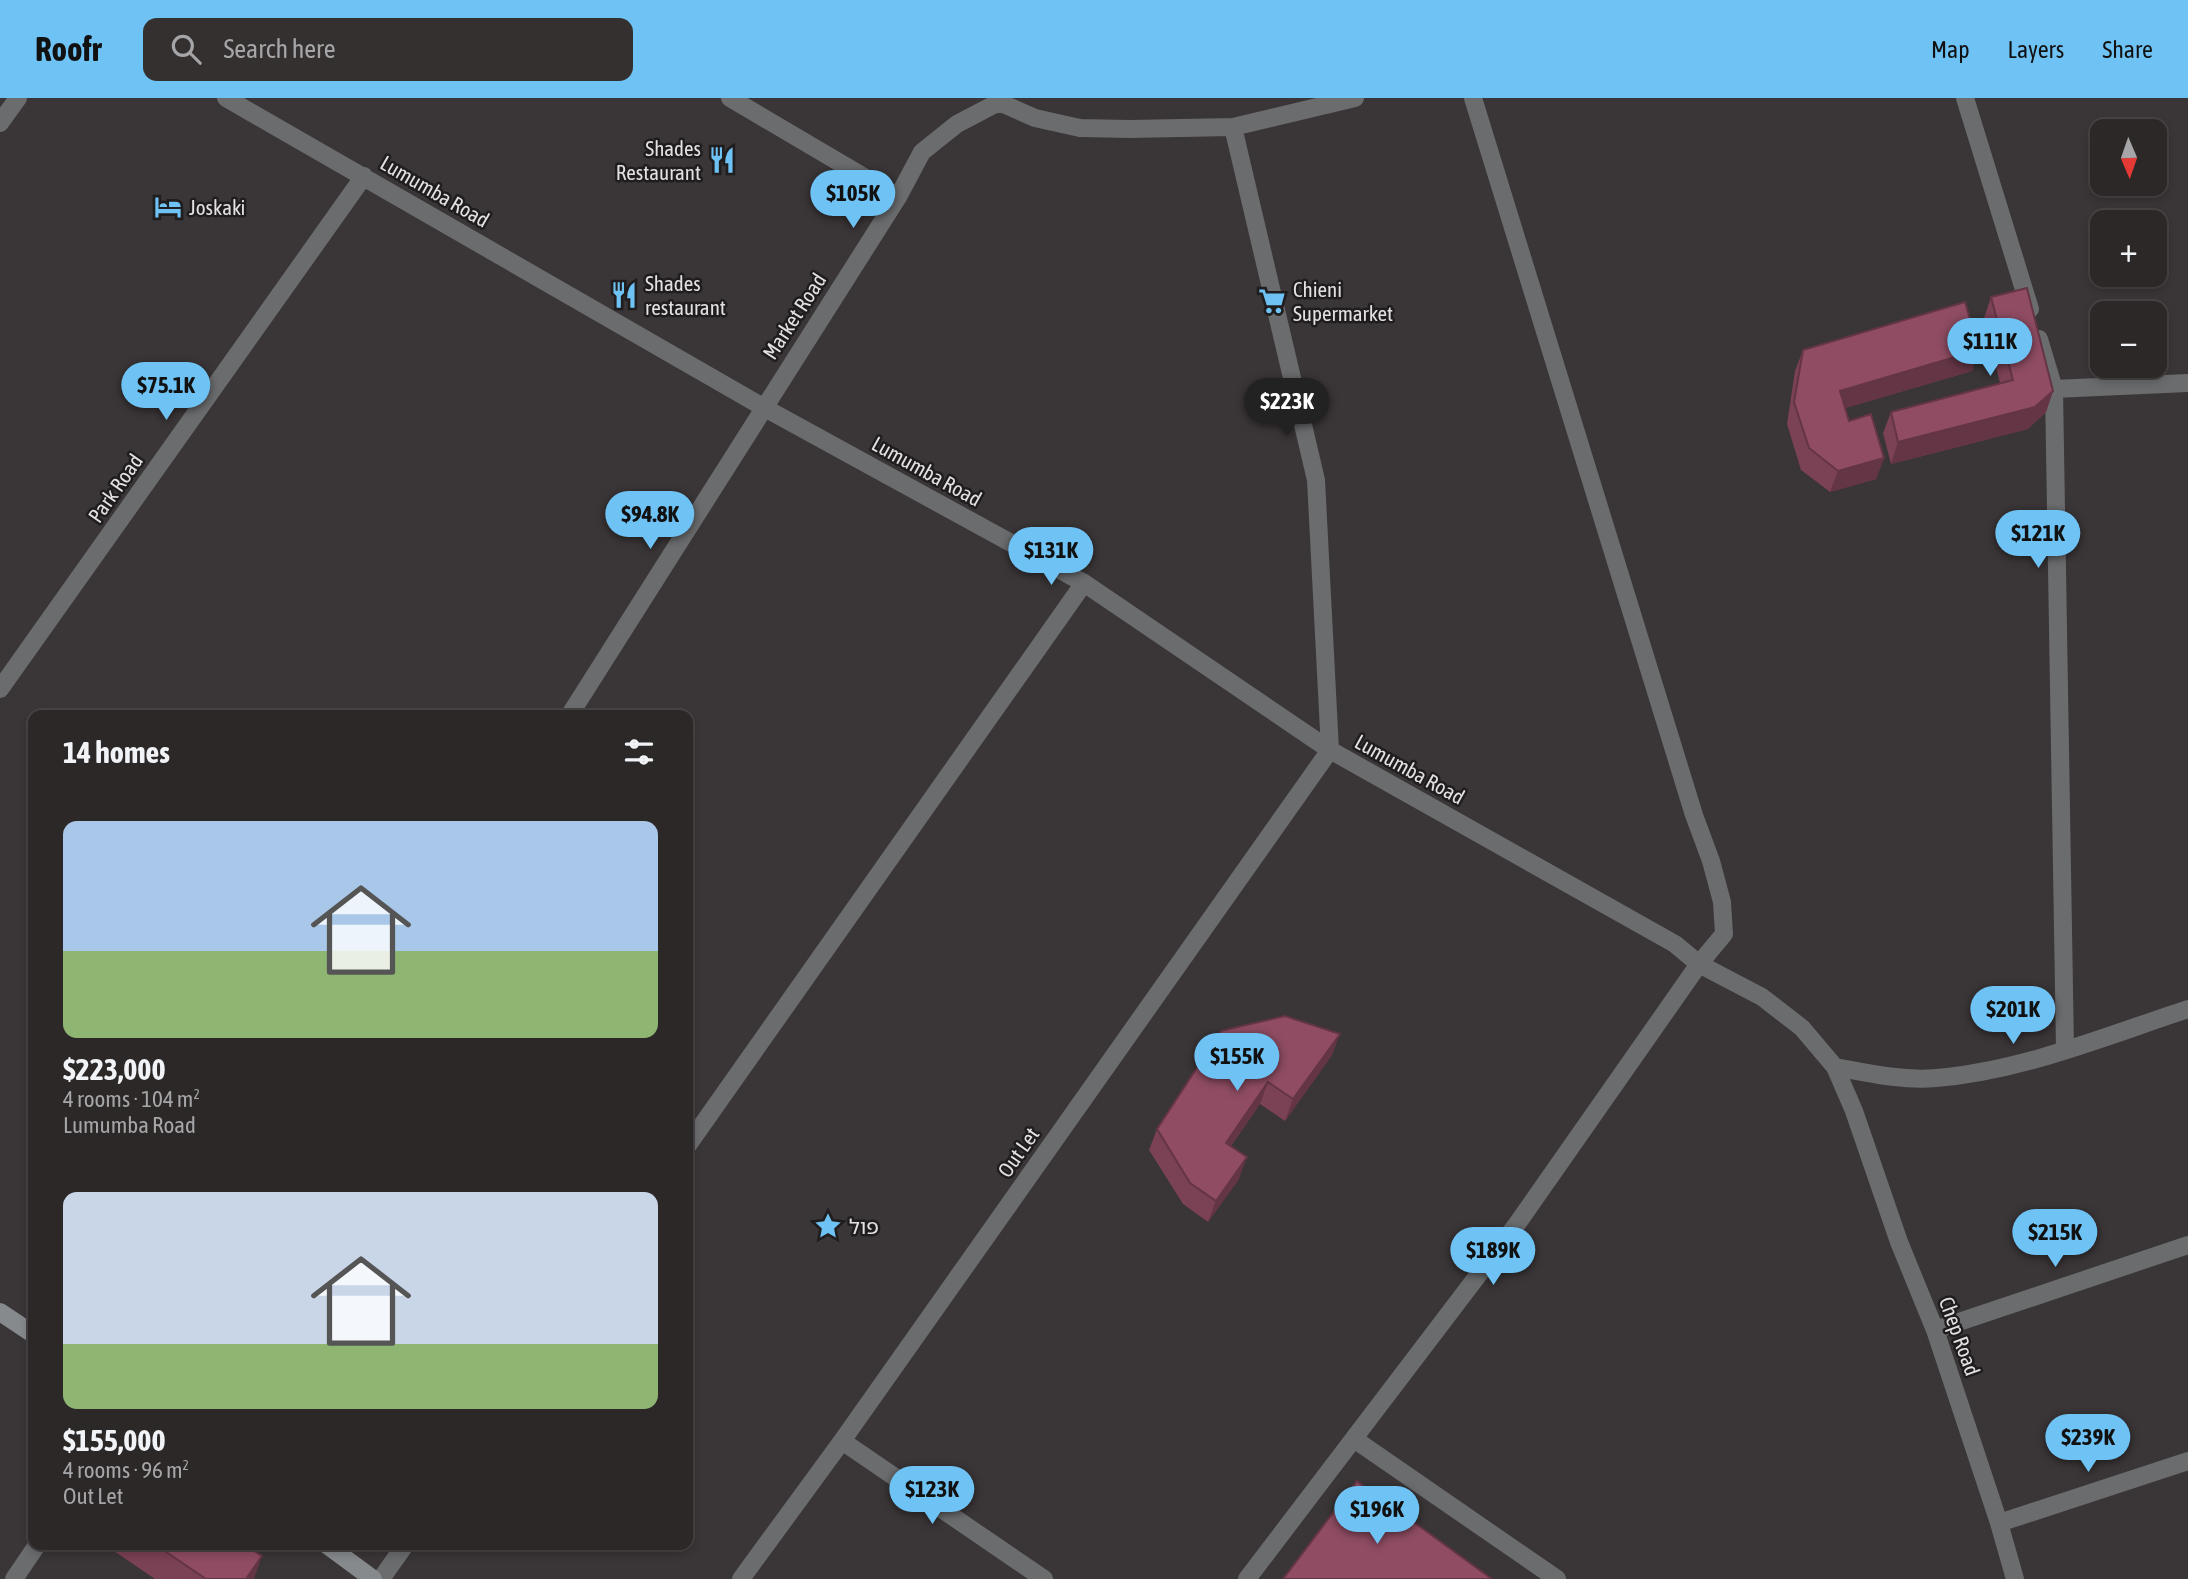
<!DOCTYPE html>
<html lang="en">
<head>
<meta charset="utf-8">
<style>
  body { margin:0; font-family:"Asap Condensed","Noto Sans Hebrew",sans-serif; background:#343030; color:#f1f3f6; height:100vh; display:flex; flex-direction:column; font-size:26px; white-space:nowrap }
  * { box-sizing:border-box; margin:0 }
  p { font-size:23px; color:#a6a6a8 }
  .icon { flex:none; width:38px; height:38px; fill:none; stroke:currentColor; stroke-width:2; stroke-linecap:round; stroke-linejoin:round }
  .map { position:relative; flex:1; overflow:hidden }
  .side { position:absolute; left:28px; top:612px; width:665px; height:840px; display:flex; flex-direction:column; background:#2c2828; border-radius:14px; box-shadow:0 4px 10px #0003,0 0 0 2px #484445 }
  .side>* { flex:none }
  .needle { width:46px; rotate:178deg }
  .buttons { position:absolute; left:2090px; top:21px; display:grid; gap:14px }
  .buttons a { display:grid; place-items:center; width:77px; height:77px; border-radius:14px; background:#2c2828; box-shadow:0 4px 10px #0003,0 0 0 2px #484445; font-size:35px }
  .price { position:absolute; translate:-50% -60px; padding:0 16px; border-radius:24px; background:#6fc2f4; color:#111; font-size:23px; line-height:46px; filter:drop-shadow(0 2px 4px #0008) }
  .price::after { content:''; position:absolute; left:50%; top:42px; width:21px; height:16px; margin-left:-10px; background:inherit; clip-path:polygon(0 0,100% 0,50% 100%) }
  .price.selected { background:#222; color:#fff }
  ul { padding:0; list-style:none }
  li { display:grid; align-content:center; gap:14px; height:371px; padding:0 35px }
  li span { display:grid; place-items:center; height:217px; border-radius:14px; color:#555 }
  li>.icon { margin-inline-start:auto }
  span .icon { width:126px; height:126px; fill:#fffc; stroke-width:1 }
  li b { font-size:30px }
  h2 { display:flex; justify-content:space-between; align-items:center; height:84px; padding:0 35px; font-size:30px }
  header { display:flex; align-items:center; gap:42px; box-sizing:border-box; height:98px; padding:0 35px; background:#6fc2f4; color:#111 }
  header strong { font-size:33px }
  nav { display:flex; gap:38px; margin-inline-start:auto; font-size:24px }
  .search { width:490px; height:63px; background:#343030; display:flex; align-items:center; gap:18px; box-sizing:border-box; padding:0 24px; border-radius:14px; color:#a6a6a8; font-size:26px }
  .map>svg:first-child { display:block }
</style>
</head>
<body>
<header>
<strong>Roofr</strong>
<div class="search"><svg class="icon" aria-label="search" viewBox="0 0 24 24"><circle cx="10" cy="10" r="6"/><path d="M15 15l6 6"/></svg>Search here</div>
<nav><a>Map</a><a>Layers</a><a>Share</a></nav>
</header>
<div class="map">
<svg width="2188" height="1481" viewBox="0 0 2188 1481">
  <rect width="100%" height="100%" fill="#3a3536"/>
  <g fill="none" stroke-linecap="round" stroke-linejoin="round">
    <!-- street -->
    <path stroke="#6a6c6e" stroke-width="18" d="M226,0L763,309L1084,485L1330,652L1675,846L1699,866L1762,899L1802,930L1835,969L1854,1013L1899,1144L1935,1232L1999,1425L2015,1481
      M730,0L898,99
      M1965,0L2030,211
      M999,4L1035,20L1080,30L1129,31L1233,29L1355,0
      M0,25L18,0
      M2039,241L2054,291L2065,951
      M2054,291L2188,285
      M0,591L364,78
      M569,618L898,99L922,54L957,26L999,4V0
      M1835,969C1868,975 1902,983 1936,980C2022,973 2106,938 2188,911
      M688,1047L1084,485
      M1935,1232L2188,1147
      M1354,1341L1557,1481
      M842,1343L1044,1481
      M1999,1425L2188,1363
      M14,1481L37,1447
      M381,1481L405,1447
      M741,1481L842,1343L1330,652L1316,382L1233,29
      M1247,1481L1517,1126L1699,866L1724,836L1722,804L1711,763L1694,717L1473,0"/>
    <!-- secondary -->
    <path stroke="#868a8c" stroke-width="18" d="M0,1214L33,1236
      M327,1447L373,1481"/>
  </g>
  <!-- wall -->
  <path fill="#7b4154" d="M1991,199L2053,293L2046,314L2028,331L1891,366L1883,335L1891,314L2000,285L1984,220Z
    M1803,252H1979L1972,273L1845,310L1849,323L1884,360L1876,381L1830,394L1801,372L1787,326L1795,273Z
    M1332,957L1285,1023L1260,1006L1231,1048L1239,1081L1208,1124L1183,1106L1149,1052L1157,1031Z
    M105,1447H245L254,1481H155Z"/>
  <!-- shaded-wall -->
  <path fill="#643545" d="M1979,252L1972,273L1832,314L1840,293Z
    M2053,293L2046,314L2028,331L1891,366L1898,344Z
    M1884,360L1876,381L1830,394L1838,373Z
    M1340,936L1332,957L1285,1023L1293,1001Z
    M1268,984L1260,1006L1218,1066L1226,1045Z
    M1247,1059L1239,1081L1208,1124L1216,1103Z
    M262,1458L254,1481H246Z"/>
  <!-- building -->
  <path fill="#8f4c62" stroke="#643545" stroke-width="2" d="M2027,190L2053,293L2035,309L1898,344L1891,314L2013,282L1991,199Z
    M1965,204L1979,252L1840,293L1849,323L1871,316L1884,360L1838,373L1809,350L1794,304L1803,252Z
    M1285,918L1340,936L1293,1001L1268,984L1226,1045L1247,1059L1216,1103L1190,1085L1157,1031L1221,933Z
    M1357,1383L1492,1481H1283Z
    M156,1447H245L262,1458L246,1481H206Z"/>
  <!-- icons -->
  <defs>
    <symbol id="restaurant-bare" viewBox="-9 -9 18 18"><path d="M-5-6h1v4h1v-4h1v4h1v-4h1v5L-1.5 .5V6h-2V.5L-5-1ZM5-6V6H3V1.5H1.5Q1.5-4 5-6Z" fill="#6fc2f4" stroke="#201d1e" stroke-width="2.5" paint-order="stroke"/></symbol>
    <symbol id="hotel-bare" viewBox="-9 -9 18 18"><path d="M-6-4.5h1.5V1H6V5H4.5V3h-9V5H-6ZM-4 0a1.8 1.8 0 1 1 3.6 0ZM.5 0V-2.5h3Q6-2.5 6 0Z" fill="#6fc2f4" stroke="#201d1e" stroke-width="2.5" paint-order="stroke"/></symbol>
    <symbol id="supermarket-bare" viewBox="-9 -9 18 18"><path d="M-6-5.5h2.5l.6 2H6L4.5 2H-2.5L-4.4-4H-6ZM-1.5 3.2a1.3 1.3 0 1 0 .1 0ZM3 3.2a1.3 1.3 0 1 0 .1 0Z" fill="#6fc2f4" stroke="#201d1e" stroke-width="2.5" paint-order="stroke"/></symbol>
    <symbol id="sight-bare" viewBox="-9 -9 18 18"><path d="M0-6L1.8-2.2L6-1.7L2.9 1.2L3.7 5.4L0 3.3L-3.7 5.4L-2.9 1.2L-6-1.7L-1.8-2.2Z" fill="#6fc2f4" stroke="#201d1e" stroke-width="2.5" paint-order="stroke"/></symbol>
  </defs>
  <g fill-rule="evenodd">
    <use href="#restaurant-bare" x="703" y="43" width="38" height="38"/>
    <use href="#hotel-bare" x="149" y="90" width="38" height="38"/>
    <use href="#restaurant-bare" x="605" y="178" width="38" height="38"/>
    <use href="#supermarket-bare" x="1253" y="184" width="38" height="38"/>
    <use href="#sight-bare" x="809" y="1109" width="38" height="38"/>
  </g>
  <g text-anchor="middle" dominant-baseline="central" stroke-width="5" stroke-linejoin="round" paint-order="stroke">
    <!-- poi labels -->
    <g font-size="21" fill="#e4e1e2" stroke="#201d1e" text-anchor="start">
      <text x="701" y="50" text-anchor="end">Shades<tspan x="701" dy="24">Restaurant</tspan></text>
      <text x="189" y="109">Joskaki</text>
      <text x="645" y="185">Shades<tspan x="645" dy="24">restaurant</tspan></text>
      <text x="1293" y="191">Chieni<tspan x="1293" dy="24">Supermarket</tspan></text>
      <text x="849" y="1128">פול</text>
    </g>
    <!-- street labels -->
    <g font-size="21" fill="#e4e1e2" stroke="#201d1e">
      <text transform="translate(435 93) rotate(30)">Lumumba Road</text>
      <text transform="translate(794 218) rotate(-57)">Market Road</text>
      <text transform="translate(927 373) rotate(29)">Lumumba Road</text>
      <text transform="translate(115 390) rotate(-55)">Park Road</text>
      <text transform="translate(1410 671) rotate(29)">Lumumba Road</text>
      <text transform="translate(1018 1054) rotate(-55)">Out Let</text>
      <text transform="translate(1960 1238) rotate(70)">Chep Road</text>
    </g>
  </g>
</svg>
<div class="buttons">
<a><svg class="needle" viewBox="-14 -14 28 28"><path d="M0-13l5 13h-10z" fill="#e53935"/><path d="M0 13l5-13h-10z" fill="#a6a6a8"/></svg></a>
<a>+</a>
<a>−</a>
</div>
<b class="price" style="left:853px;top:132px">$105K</b>
<b class="price" style="left:1990px;top:280px">$111K</b>
<b class="price" style="left:166px;top:324px">$75.1K</b>
<b class="price selected" style="left:1287px;top:340px">$223K</b>
<b class="price" style="left:650px;top:453px">$94.8K</b>
<b class="price" style="left:2038px;top:472px">$121K</b>
<b class="price" style="left:1051px;top:489px">$131K</b>
<b class="price" style="left:2013px;top:948px">$201K</b>
<b class="price" style="left:1237px;top:995px">$155K</b>
<b class="price" style="left:2055px;top:1171px">$215K</b>
<b class="price" style="left:1493px;top:1189px">$189K</b>
<b class="price" style="left:2088px;top:1376px">$239K</b>
<b class="price" style="left:932px;top:1428px">$123K</b>
<b class="price" style="left:1377px;top:1448px">$196K</b>
<section class="side">
<h2>14 homes<svg class="icon" aria-label="filters" viewBox="0 0 24 24"><path d="M4 7h16M4 17h16"/><circle cx="9" cy="7" r="2"/><circle cx="15" cy="17" r="2"/></svg></h2>
<ul>
<li><span style="background:linear-gradient(#a9c7e8 60%,#8fb573 0)"><svg class="icon" aria-label="home" viewBox="0 0 24 24"><path d="M3 11l9-7 9 7M6 9v11h12V9"/></svg></span><div><b>$223,000</b><p>4 rooms · 104 m²</p><p>Lumumba Road</p></div></li>
<li><span style="background:linear-gradient(#c9d6e8 70%,#8fb573 0)"><svg class="icon" aria-label="home" viewBox="0 0 24 24"><path d="M3 11l9-7 9 7M6 9v11h12V9"/></svg></span><div><b>$155,000</b><p>4 rooms · 96 m²</p><p>Out Let</p></div></li>
</ul>
</section>
</div>
</body>
</html>
